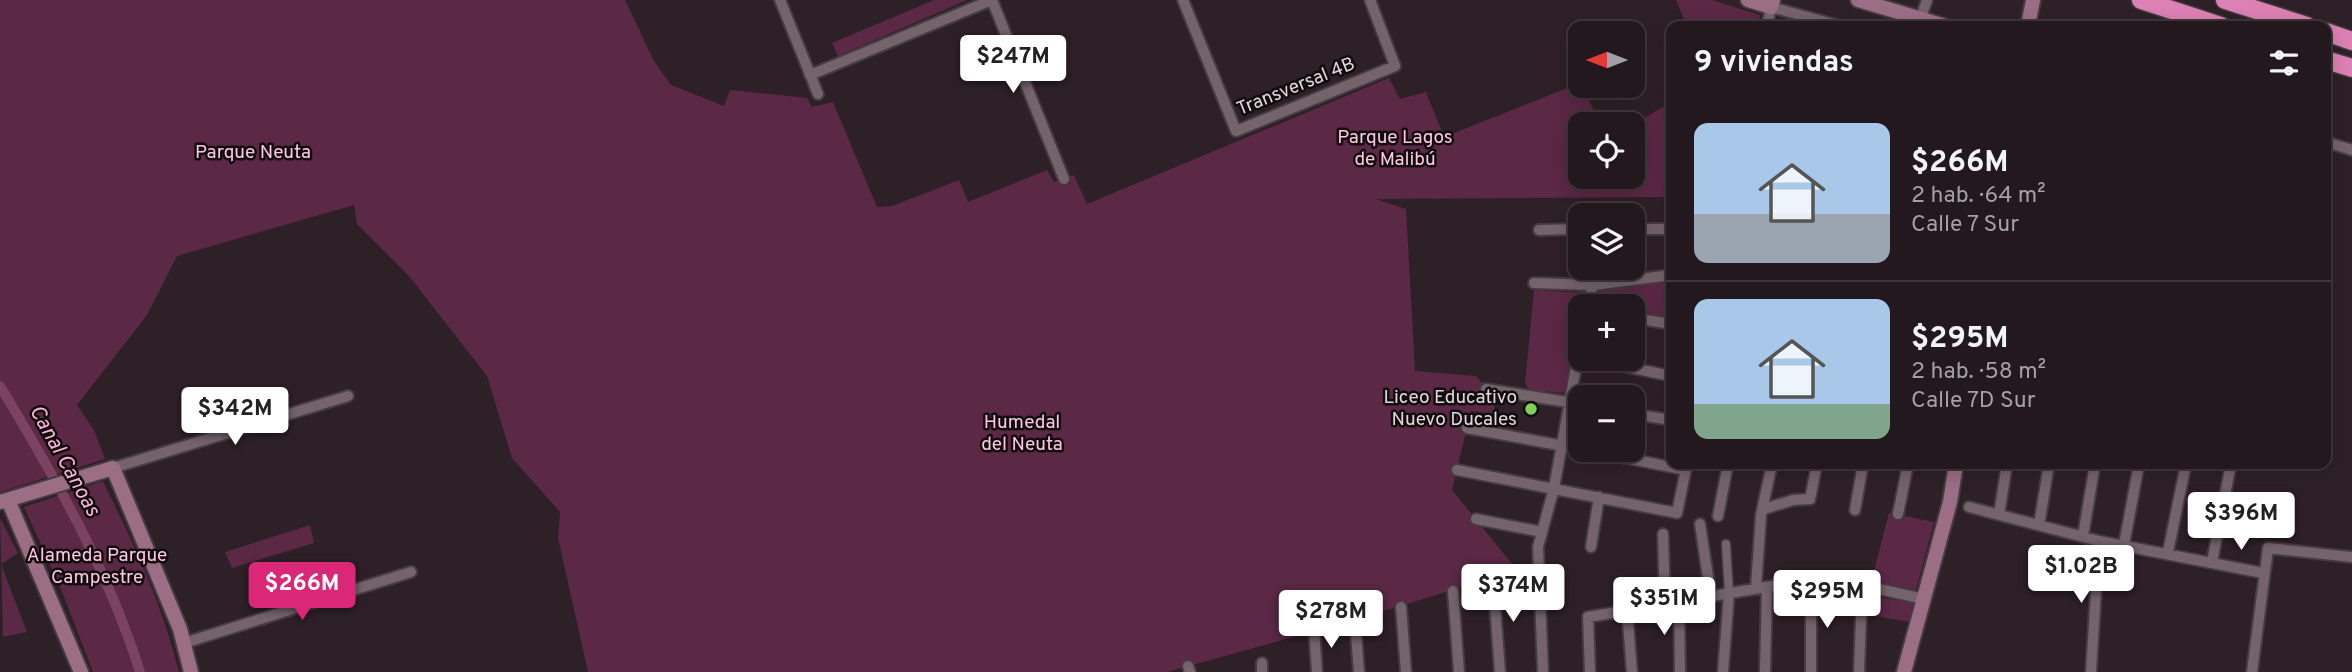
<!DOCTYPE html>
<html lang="es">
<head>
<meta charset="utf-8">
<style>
  body { margin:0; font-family:Overpass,sans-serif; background:#2a2126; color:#f1f3f6; height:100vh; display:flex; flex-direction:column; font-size:26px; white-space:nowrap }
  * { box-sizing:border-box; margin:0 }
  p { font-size:23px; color:#a2a0a4 }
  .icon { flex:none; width:38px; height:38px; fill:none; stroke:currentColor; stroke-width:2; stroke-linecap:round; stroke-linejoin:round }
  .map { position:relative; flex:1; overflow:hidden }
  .side { position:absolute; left:1666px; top:21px; width:665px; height:448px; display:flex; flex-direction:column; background:#22181d; border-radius:14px; box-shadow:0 4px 18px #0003,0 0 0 2px #3f373b }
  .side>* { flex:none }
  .needle { width:46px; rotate:270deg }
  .controls { position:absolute; left:1568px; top:21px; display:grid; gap:14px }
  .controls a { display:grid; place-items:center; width:77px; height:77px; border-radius:14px; background:#22181d; box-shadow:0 4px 18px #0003,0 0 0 2px #3f373b; font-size:35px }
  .price { position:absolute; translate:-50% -60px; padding:0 16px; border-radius:7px; background:#fff; color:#222; font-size:23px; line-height:46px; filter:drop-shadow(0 2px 4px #0008) }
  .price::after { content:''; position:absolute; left:50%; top:42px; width:21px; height:16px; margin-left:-10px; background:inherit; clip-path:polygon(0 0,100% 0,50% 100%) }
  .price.active { background:#db2777; color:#fff }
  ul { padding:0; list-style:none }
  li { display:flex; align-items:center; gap:21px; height:175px; padding:0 28px }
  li+li { border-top:2px solid #3f373b }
  li span { display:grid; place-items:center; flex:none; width:196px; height:140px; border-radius:14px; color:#555 }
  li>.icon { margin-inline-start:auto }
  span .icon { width:84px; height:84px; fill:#fffc; stroke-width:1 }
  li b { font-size:30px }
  h2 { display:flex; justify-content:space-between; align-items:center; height:84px; padding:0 28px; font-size:30px }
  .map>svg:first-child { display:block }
</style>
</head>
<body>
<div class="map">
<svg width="2352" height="672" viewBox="0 0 2352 672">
  <rect width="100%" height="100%" fill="#2e2027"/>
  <!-- green -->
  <path fill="#5b2845" d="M0,0H625L654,61L671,85L724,106L730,90L807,98L812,107L833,102L877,207L892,206L959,180L968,202L1047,170L1054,182L1074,175L1087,204L1389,78L1400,99L1426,92L1444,137L1580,83L1601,124H1580V177H1633V125L1671,102V197L1376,199L1406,209L1415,371L1476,376L1496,399L1493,414L1471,411L1452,490L1517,570L1355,620L1167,672H588L558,538L560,512L512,458L487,376L409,276L357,224L354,205L177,256L147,315L77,405L94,430L105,459L0,492Z
    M934,0H967L838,56L832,43Z
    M1676,0H1712L1760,15L1758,26H1687Z
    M1671,280V319L1633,313V306H1595L1600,288Z
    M1534,290L1585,293L1564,393L1529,390L1525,383Z
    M103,481C133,542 163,606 179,672H93L59,584L24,507Z
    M1889,513L1934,522L1916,590L1871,582Z
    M0,518L18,553L1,564L27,632L3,637Z
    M310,525L314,543L232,568L225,552Z
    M1870,596L1915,603L1910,622L1868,615Z"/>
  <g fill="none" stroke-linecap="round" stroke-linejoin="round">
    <!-- canal -->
    <path stroke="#7b4361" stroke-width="10" d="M0,386C55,477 108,570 140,672"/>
    <defs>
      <path id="pedestrian" d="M1726,544L1729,593"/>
      <path id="minor" d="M780,0L818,94
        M992,0L1064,179
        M1183,0L1236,131L1395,66L1370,0
        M1767,26L1771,7L1840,26
        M1918,26L1927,0
        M810,75L992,0
        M2326,142L2352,150
        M1633,229H1671
        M1539,230L1580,229
        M1534,283L1593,285L1671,275
        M1589,306L1595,268
        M1633,318L1671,324
        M1588,359L1671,376
        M1486,389L1580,404
        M1633,414L1671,420
        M1467,428L1580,449
        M1586,450L1686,470
        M113,468L348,396
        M1457,470L1677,513L1687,464
        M1969,507L2099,541L2263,573
        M1764,509L1793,500L1810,499L1817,464
        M1855,510L1863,464
        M1898,514L1908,464
        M1999,515L2007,464
        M1718,516L1728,464
        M1476,519L1542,532
        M1700,524L1711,597
        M2039,525L2049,464
        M1663,534L1665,604
        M2083,536L2095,464
        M2124,545L2139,464
        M1591,547L1599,497
        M2168,552L2186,464
        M2212,562L2231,464
        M1493,579L1500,672
        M1756,587L1761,515L1772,464
        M1453,591L1459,672
        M1679,601L1680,672
        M1401,607L1406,672
        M1627,610L1632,672
        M1355,620L1359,672
        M1314,629L1317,672
        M184,643L411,572
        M1262,663V672
        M1188,666L1190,672
        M1543,672L1538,547L1554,488L1580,345
        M1590,672L1588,617L1772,586L1879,589L1924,599
        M1723,672L1729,593
        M1765,672L1767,587
        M1811,672V587
        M1859,672L1862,589
        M2091,672L2099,541
        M2252,672L2268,548L2352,557"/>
      <path id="secondary" d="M1748,0L1771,7L1773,0
        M1858,0L1945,26
        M2028,26L2033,0
        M8,500L81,672
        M0,502L113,468L180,629L191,672
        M1904,672L1950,502L1956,464"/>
      <path id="trunk" d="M2141,0L2221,26
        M2225,0L2307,26
        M2326,32L2352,41
        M2326,60L2352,68"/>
    </defs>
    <!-- pedestrian casing -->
    <use href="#pedestrian" stroke="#463b41" stroke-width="11"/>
    <!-- minor casing -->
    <use href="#minor" stroke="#463b41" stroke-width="14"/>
    <!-- secondary casing -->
    <use href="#secondary" stroke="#463b41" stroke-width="18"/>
    <!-- trunk casing -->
    <use href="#trunk" stroke="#463b41" stroke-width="21"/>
    <!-- pedestrian -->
    <use href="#pedestrian" stroke="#74636b" stroke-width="8"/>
    <!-- minor -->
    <use href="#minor" stroke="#74636b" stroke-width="10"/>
    <!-- secondary -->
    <use href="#secondary" stroke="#9b6e86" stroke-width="14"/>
    <!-- trunk -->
    <use href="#trunk" stroke="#dd80b3" stroke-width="18"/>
  </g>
  <!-- markers -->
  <circle fill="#7dd154" stroke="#120c0f" stroke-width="2.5" cx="1531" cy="409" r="7"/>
  <g text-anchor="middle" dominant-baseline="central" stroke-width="5" stroke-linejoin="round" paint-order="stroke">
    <!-- street labels -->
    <g font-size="19" fill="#e1d8dc" stroke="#120c0f">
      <text transform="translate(1296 87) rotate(-22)">Transversal 4B</text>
    </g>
    <!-- park labels -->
    <g font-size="19" fill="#fec8e3" stroke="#120c0f">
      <text x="1395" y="138">Parque Lagos<tspan x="1395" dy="22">de Malibú</tspan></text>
      <text x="253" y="153">Parque Neuta</text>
      <text x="1022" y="423">Humedal<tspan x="1022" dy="22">del Neuta</tspan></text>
      <text x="97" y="556">Alameda Parque<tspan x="97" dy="22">Campestre</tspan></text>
    </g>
    <!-- poi labels -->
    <g font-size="19" fill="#e1d8dc" stroke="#120c0f" text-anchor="end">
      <text x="1517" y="398">Liceo Educativo<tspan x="1517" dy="22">Nuevo Ducales</tspan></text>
    </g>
    <!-- water labels -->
    <g font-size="21" font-style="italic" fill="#fdb6da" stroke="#120c0f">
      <text transform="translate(64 461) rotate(61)">Canal Canoas</text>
    </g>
  </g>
</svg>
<div class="controls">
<a><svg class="needle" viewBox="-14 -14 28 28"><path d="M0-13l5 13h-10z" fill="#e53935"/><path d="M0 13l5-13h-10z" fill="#a2a0a4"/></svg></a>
<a><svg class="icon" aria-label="locate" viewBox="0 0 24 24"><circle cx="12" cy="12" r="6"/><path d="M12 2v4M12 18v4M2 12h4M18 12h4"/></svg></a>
<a><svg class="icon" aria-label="layers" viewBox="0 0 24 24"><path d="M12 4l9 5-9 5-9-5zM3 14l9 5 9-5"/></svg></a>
<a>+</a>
<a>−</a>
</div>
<b class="price" style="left:1013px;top:95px">$247M</b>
<b class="price" style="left:235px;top:447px">$342M</b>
<b class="price" style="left:2241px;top:552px">$396M</b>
<b class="price" style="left:2081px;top:605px">$1.02B</b>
<b class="price active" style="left:302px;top:622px">$266M</b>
<b class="price" style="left:1513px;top:624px">$374M</b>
<b class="price" style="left:1827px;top:630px">$295M</b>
<b class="price" style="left:1664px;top:637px">$351M</b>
<b class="price" style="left:1331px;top:650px">$278M</b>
<section class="side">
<h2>9 viviendas<svg class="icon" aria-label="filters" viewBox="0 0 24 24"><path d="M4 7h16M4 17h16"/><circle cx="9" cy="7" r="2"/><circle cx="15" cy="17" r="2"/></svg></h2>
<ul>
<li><span style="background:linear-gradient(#a9c7e8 65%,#9aa5b1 0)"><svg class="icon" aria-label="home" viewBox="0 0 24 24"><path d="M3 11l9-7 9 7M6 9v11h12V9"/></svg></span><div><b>$266M</b><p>2 hab. · 64 m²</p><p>Calle 7 Sur</p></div></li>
<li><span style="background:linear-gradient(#a9c7e8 75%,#7fa58c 0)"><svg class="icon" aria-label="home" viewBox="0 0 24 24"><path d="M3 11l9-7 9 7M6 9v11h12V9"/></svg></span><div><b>$295M</b><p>2 hab. · 58 m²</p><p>Calle 7D Sur</p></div></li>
</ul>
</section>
</div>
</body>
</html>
